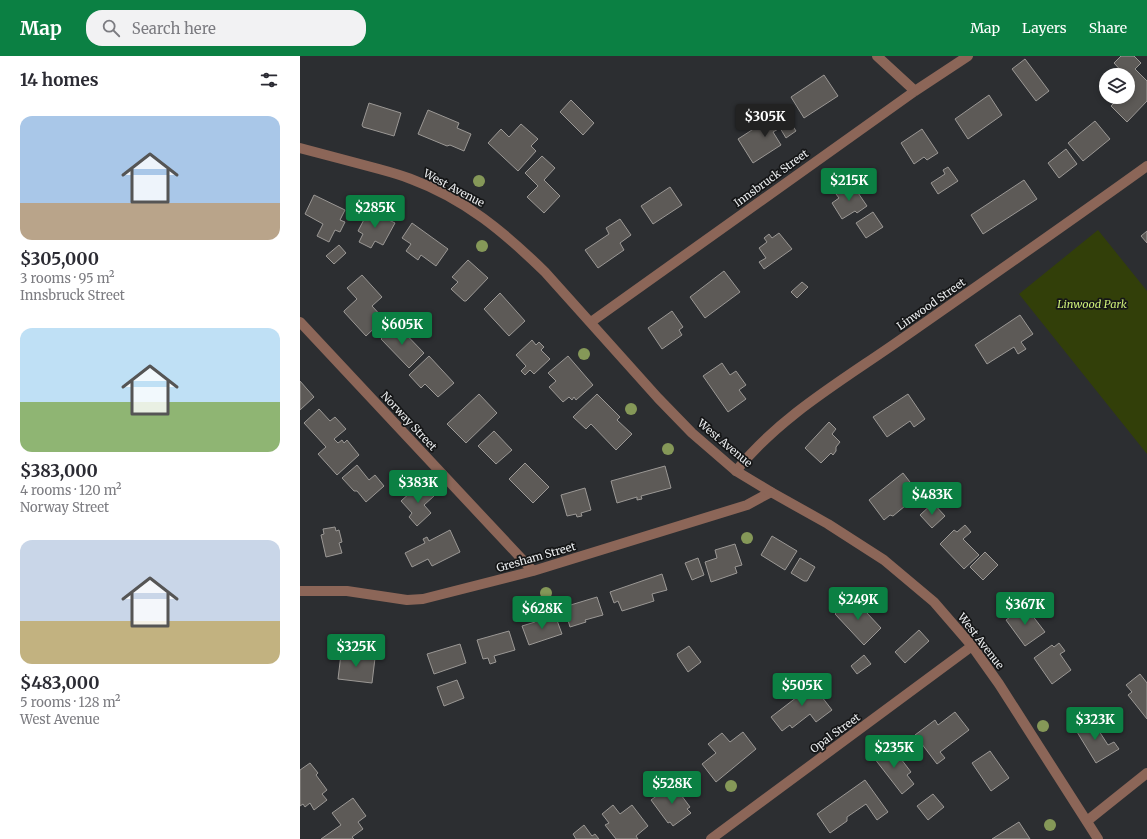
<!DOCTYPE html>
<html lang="en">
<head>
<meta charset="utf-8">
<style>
  body { margin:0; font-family:Merriweather,serif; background:#f2f2f3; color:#2b2b33; height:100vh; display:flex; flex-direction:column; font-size:15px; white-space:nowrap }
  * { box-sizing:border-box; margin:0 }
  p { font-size:13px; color:#7c7c81 }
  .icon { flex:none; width:22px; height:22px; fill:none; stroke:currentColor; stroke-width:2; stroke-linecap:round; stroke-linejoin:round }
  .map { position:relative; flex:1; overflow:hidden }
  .details { display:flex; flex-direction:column; background:#fff; width:300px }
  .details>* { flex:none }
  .controls { position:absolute; left:799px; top:12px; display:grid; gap:8px }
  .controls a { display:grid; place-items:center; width:36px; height:36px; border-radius:50%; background:#fff; box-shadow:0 2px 6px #0003; font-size:20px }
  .price { position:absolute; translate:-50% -34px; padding:0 9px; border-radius:4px; background:#0b8043; color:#fff; font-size:13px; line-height:26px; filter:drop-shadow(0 1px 2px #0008) }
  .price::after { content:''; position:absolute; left:50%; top:24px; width:12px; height:9px; margin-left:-6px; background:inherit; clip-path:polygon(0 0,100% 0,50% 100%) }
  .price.on { background:#222; color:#fff }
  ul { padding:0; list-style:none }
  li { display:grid; align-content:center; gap:8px; height:212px; padding:0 20px }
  li span { display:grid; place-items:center; height:124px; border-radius:12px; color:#555 }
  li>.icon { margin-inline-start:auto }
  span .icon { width:72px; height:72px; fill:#fffc; stroke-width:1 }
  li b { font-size:17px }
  h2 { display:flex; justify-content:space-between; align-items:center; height:48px; padding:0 20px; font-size:17px }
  header { display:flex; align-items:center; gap:24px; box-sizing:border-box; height:56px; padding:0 20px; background:#0b8043; color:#fff }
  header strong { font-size:19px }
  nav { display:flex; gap:22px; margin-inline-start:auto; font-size:14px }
  .search { width:280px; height:36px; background:#f2f2f3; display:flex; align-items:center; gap:10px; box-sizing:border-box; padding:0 14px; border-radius:16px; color:#7c7c81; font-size:15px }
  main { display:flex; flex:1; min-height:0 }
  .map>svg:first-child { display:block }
</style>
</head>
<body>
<header>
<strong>Map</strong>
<div class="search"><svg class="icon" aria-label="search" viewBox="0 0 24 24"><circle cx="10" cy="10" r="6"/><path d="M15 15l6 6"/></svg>Search here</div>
<nav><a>Map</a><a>Layers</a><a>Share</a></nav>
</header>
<main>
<section class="details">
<h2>14 homes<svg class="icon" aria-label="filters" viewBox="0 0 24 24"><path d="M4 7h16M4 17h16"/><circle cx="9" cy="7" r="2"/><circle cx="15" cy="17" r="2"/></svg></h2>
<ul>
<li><span style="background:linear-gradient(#a9c7e8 70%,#b9a48a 0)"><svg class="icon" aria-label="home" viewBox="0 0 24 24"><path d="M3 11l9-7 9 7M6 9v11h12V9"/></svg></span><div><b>$305,000</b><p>3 rooms · 95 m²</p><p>Innsbruck Street</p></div></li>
<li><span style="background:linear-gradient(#bfe0f5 60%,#8fb573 0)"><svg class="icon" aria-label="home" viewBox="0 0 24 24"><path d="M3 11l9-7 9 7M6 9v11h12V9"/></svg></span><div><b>$383,000</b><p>4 rooms · 120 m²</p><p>Norway Street</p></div></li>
<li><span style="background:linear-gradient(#c9d6e8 65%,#c2b280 0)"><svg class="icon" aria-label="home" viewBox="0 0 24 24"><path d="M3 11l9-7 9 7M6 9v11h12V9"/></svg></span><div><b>$483,000</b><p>5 rooms · 128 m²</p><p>West Avenue</p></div></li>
</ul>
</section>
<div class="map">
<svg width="847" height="783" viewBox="0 0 847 783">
  <rect width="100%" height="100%" fill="#2c2e31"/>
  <!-- green -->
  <path fill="#323f09" d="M798,174L847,235V398L719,238Z"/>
  <!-- building -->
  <path fill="#5d5a57" stroke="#9b9895" d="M821,0H834L841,7L835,13L847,25V45L827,66L811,50L820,41H828V33L834,27L828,22V19H825L814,7Z
    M725,3L749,35L736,45L712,13Z
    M524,19L538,40L504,62L491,41Z
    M689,39L702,59L668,83L655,63Z
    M271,44L294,67L283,79L260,56Z
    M69,47L101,57L94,80L63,71L62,69Z
    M128,54L159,67L157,72L171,78L164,95L150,89L147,90L118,78Z
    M486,60L496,75L486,82L480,72L473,76L481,89L453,107L438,83L472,61L476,67Z
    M795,65L810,83L783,105L768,87Z
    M221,68L238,83L231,90L236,95L218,115L188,87L201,73L209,81Z
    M622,73L638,97L627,104L624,101L614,108L601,87Z
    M766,93L777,108L759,122L748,107Z
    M242,100L255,112L244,124L260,140L244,157L227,141L238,130L225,117Z
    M648,111L658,125L638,138L631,127L645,118L643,114Z
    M724,124L737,143L683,178L671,159Z
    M552,128L567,150L557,157L555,155L542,163L532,147L539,142L536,138Z
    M370,131L382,149L353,168L341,150Z
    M14,139L45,154L40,164L45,166L40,176L35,174L29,186L17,180L23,168L5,158Z
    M69,154L95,167L83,189L75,185L71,192L59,186L63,178L58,175Z
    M573,156L583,171L566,182L556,167Z
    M320,163L331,179L320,187L324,194L298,212L285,194L309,178L306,172Z
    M112,167L148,193L136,210L121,199L118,204L106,195L111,188L102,182Z
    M847,175V187L841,180Z
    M479,177L492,193L464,213L459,206L466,202L459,192L467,186L464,182L469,178L472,182Z
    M39,189L46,197L34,208L26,200Z
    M168,204L188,222L166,245H164L151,233L158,226L152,221Z
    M424,215L440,236L405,262L390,241Z
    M62,219L82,241L72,250L84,263L66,280L44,256V255L57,243L47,232Z
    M502,226L508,231L497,242L491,236Z
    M200,237L225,265L209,280L184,253Z
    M372,255L383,271L379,274L382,279L362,293L348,272Z
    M720,259L733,278L721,286L726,293L718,298L714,291L687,308L675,289Z
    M96,268L124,297L109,312L81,283Z
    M232,284L236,289L239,286L244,291L241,294L250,303L234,318L230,314L225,319L221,315L226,310L216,299Z
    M129,300L154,327L138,341L125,328L121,332L109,319Z
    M268,300L293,329L276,344L274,341L272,344L269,341L263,346L249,331L256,325L248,317Z
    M422,307L430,319L436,315L446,329L439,334L446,343L428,356L403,320Z
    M0,325L14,341L0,354Z
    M179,338L197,357L166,387L147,368Z
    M297,338L320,361L317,364L332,378L316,394L291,368L286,373L273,361Z
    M608,338L625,363L614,371L610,365L587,381L573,361Z
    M19,353L30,365L35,361L46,373L34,383L38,387L42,384L44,387L47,384L59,399L37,419L18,398L26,391L4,367Z
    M529,366L536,373L532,378L540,386L536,391V395L533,399L531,397L521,407L505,392Z
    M194,375L212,394L196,408L178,390Z
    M225,407L249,431L233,447L209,423Z
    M57,409L69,424L75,419L84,430L66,446L57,435H54L42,422Z
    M365,410L371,432L341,440L342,443L337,444V441L317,447L311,425Z
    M603,417L617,435L608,442L611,445L593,460L590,459L584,464L569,444Z
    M121,427L134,440L124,449L131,457L117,470L109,461L112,457L101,445Z
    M285,432L291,454L281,457L282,460L277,461L276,458L267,460L261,439Z
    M633,447L645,460L632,472L620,459Z
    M665,469L671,476L663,483L679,499L664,513L640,488L654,474L657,476Z
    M35,471L36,475L39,474L42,486L39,487L42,497L26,501L21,479L24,478L23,473Z
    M150,474L160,496L132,510L128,503L112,511L105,497L125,487L123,483L127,481L129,485Z
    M472,480L497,495L485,514L461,499Z
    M435,488L442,509L435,511L437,517L411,526L405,506L417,502L415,494Z
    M685,496L698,509L683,524L670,511Z
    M398,502L404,519L392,524L385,507Z
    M500,502L515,511L507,525H504L491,517Z
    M362,518L367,534L352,538L354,545L322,555L318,545L314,547L310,536Z
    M297,541L303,559L285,564L286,566L270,571L264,551Z
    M552,541L581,572L564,589L535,558Z
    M725,550L745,576L725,590L706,564Z
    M255,559L262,578L229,589L222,570L235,566L234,563L239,561L240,564Z
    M619,574L629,585L605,607L595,596Z
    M209,575L215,594L194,600L196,606L190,608L188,602L183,603L177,584Z
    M759,587L765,595L760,598L771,614L752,628L734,602L752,589L754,591Z
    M160,588L166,607L134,618L127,598Z
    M389,590L401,606L388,616L378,601L377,598Z
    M41,598L75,602L72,627L38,623Z
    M564,599L571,608L557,618L551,610Z
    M840,618L847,627V663L828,639L832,636L826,629Z
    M508,623L532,654L516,666L510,658L492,672L490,669L482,675L471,661L497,641L494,638L502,632L500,629Z
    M157,624L164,642L144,650L137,631Z
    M655,656L669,674L640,696L645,702L637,708L615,679L635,664L638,669Z
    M790,661L808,689L814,686L819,693L796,707L774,671Z
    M443,676L456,693L416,726L402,708L416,697L408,688L422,677L430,686Z
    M584,689L597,706L601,703L611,716L607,719L614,728L602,738L571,698Z
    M690,695L709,722L691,735L672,707Z
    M10,707L18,717L16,719L27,734L22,738L27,744L14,754L10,747L5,751L3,748L0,750V714Z
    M565,724L588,756L577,764L566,748L547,761V765L530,777L517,758Z
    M373,728L390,751L387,753L391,757L373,770L370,766L368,767L351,744Z
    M633,738L644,751L628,764L617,750Z
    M53,742L66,760L58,766L63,773L52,781L54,783H21L41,769L32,757Z
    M313,749L320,758L332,749L348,770L336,780L338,783H316L305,769L309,767L302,758Z
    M719,766L730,783H692Z
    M284,769L292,780L295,778L299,783H276L273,778Z"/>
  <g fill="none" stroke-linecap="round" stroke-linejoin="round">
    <!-- minor -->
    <path stroke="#8c6658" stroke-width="10" d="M577,0L615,35
      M0,266L233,515
      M291,266L615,35L668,0
      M436,415C480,360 543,324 600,284C683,226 765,169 847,110
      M0,535H47L107,544L123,543L233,515L447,449L471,436
      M787,765L847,717
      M411,783L672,590"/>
    <!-- tertiary -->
    <path stroke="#8c6658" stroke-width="10" d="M0,92C26,99 53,106 79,113C90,116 101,119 111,123C165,143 204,176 245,216L358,342L392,377L436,415L471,436L528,468L584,504L634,546L672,590L699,628L798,783"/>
  </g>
  <!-- trees -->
  <g fill="#859858">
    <circle cx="179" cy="125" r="6"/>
    <circle cx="182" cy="190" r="6"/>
    <circle cx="284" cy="298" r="6"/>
    <circle cx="331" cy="353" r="6"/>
    <circle cx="368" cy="393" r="6"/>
    <circle cx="447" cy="482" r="6"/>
    <circle cx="246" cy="537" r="6"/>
    <circle cx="743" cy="670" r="6"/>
    <circle cx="431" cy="730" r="6"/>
    <circle cx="750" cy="769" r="6"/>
  </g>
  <g text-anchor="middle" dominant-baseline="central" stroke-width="3.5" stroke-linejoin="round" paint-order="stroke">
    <!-- street labels -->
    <g font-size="11" fill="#eaecee" stroke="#151617">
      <text transform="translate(471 122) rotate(-36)">Innsbruck Street</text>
      <text transform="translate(154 132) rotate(28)">West Avenue</text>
      <text transform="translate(631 248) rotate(-35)">Linwood Street</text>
      <text transform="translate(109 365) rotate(47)">Norway Street</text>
      <text transform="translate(425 387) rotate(40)">West Avenue</text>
      <text transform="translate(236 501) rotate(-16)">Gresham Street</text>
      <text transform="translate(681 585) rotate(52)">West Avenue</text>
      <text transform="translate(535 677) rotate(-36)">Opal Street</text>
    </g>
    <!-- park labels -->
    <g font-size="11" font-style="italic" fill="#cdee77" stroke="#151617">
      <text x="792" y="248">Linwood Park</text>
    </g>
  </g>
</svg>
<div class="controls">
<a><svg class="icon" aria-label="layers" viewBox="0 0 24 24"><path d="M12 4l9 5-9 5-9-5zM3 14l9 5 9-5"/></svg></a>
</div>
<b class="price on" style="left:465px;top:82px">$305K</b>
<b class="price" style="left:549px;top:146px">$215K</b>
<b class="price" style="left:75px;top:173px">$285K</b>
<b class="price" style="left:102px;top:290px">$605K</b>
<b class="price" style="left:118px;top:448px">$383K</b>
<b class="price" style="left:632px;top:460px">$483K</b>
<b class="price" style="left:558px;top:565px">$249K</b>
<b class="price" style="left:725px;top:570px">$367K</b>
<b class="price" style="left:242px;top:574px">$628K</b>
<b class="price" style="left:56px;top:612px">$325K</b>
<b class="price" style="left:502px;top:651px">$505K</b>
<b class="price" style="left:795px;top:685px">$323K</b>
<b class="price" style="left:594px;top:713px">$235K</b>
<b class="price" style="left:372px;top:749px">$528K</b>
</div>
</main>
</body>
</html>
